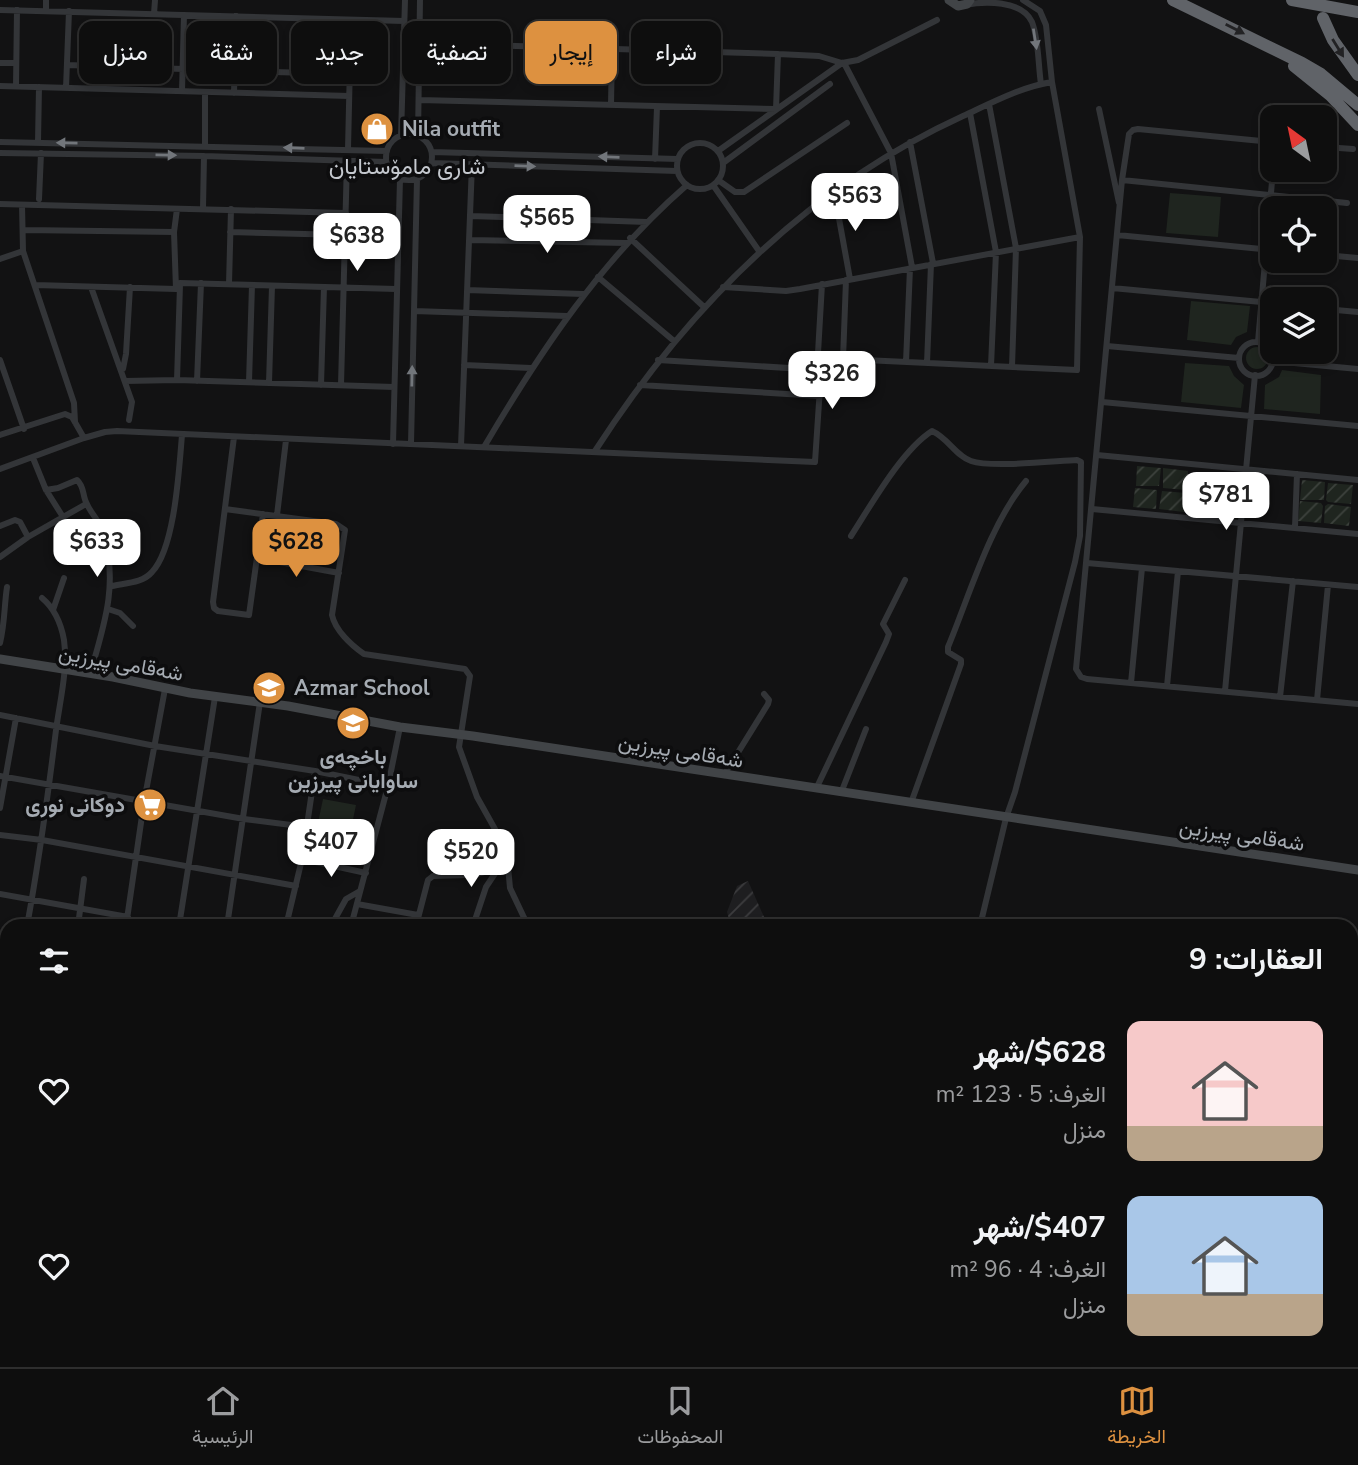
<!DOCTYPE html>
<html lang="ar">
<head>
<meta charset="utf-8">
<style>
  body { margin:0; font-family:"Nunito Sans",Vazirmatn,sans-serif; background:#171717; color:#f1f3f6; direction:rtl; height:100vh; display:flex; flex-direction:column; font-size:26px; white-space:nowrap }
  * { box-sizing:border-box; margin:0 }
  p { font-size:23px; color:#9b9c9e }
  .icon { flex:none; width:38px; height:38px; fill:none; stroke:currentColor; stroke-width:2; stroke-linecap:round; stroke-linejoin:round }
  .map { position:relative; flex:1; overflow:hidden; direction:ltr }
  .side { position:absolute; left:0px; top:919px; width:1358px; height:450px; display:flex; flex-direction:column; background:#0e0e0e; border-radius:21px 21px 0 0; box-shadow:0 4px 10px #0003,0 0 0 2px #2e2e2e; direction:rtl }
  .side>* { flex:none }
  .guide { position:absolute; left:21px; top:21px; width:700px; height:63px; direction:rtl; display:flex; gap:14px }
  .needle { width:46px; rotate:327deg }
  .fabs { position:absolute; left:1260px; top:105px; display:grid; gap:14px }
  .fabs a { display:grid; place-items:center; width:77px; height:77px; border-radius:14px; background:#0e0e0e; box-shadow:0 4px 10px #0003,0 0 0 2px #2e2e2e; font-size:35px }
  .price { position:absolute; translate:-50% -60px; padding:0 16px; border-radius:14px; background:#fff; color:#222; font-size:23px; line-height:46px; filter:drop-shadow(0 2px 4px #0008) }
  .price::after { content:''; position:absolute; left:50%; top:42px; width:21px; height:16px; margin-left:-10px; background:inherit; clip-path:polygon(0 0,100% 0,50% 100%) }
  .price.on { background:#dd9140; color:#111 }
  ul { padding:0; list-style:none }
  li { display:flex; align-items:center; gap:21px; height:175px; padding:0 35px }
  li span { display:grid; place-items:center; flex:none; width:196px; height:140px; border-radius:14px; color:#555 }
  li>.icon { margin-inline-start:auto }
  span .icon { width:84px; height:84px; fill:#fffc; stroke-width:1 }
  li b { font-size:30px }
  h2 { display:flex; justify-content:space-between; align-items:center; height:84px; padding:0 35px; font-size:30px }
  .tag { padding:0 24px; border-radius:14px; background:#0e0e0e; box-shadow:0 4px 10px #0003,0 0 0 2px #2e2e2e; font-size:24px; line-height:63px }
  .tag.on { background:#dd9140; color:#111 }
  .tabs { display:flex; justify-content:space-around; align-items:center; height:98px; border-top:2px solid #2e2e2e; background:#0e0e0e; font-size:19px; color:#9b9c9e }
  .tabs a { display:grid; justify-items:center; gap:4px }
  .tabs .on { color:#dd9140 }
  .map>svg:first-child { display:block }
</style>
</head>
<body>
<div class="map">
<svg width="1358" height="1367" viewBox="0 0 1358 1367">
  <defs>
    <pattern id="industrial-furrows" width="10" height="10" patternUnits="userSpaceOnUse" patternTransform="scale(1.75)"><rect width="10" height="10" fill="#1e1e20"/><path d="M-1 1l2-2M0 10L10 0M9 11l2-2" fill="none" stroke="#3c3c3e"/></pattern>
    <pattern id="forest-crowns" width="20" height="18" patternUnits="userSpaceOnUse" patternTransform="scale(1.75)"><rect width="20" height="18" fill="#1f251f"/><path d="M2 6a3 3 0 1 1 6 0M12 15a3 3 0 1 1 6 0" fill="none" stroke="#3d423d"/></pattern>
    <pattern id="garden-furrows" width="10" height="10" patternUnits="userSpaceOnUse" patternTransform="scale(1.75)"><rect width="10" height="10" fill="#1f251f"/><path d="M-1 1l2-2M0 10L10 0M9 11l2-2" fill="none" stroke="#3d423d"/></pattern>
  </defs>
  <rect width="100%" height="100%" fill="#121213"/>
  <!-- industrial -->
  <path fill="url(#industrial-furrows)" d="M748,881L768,926H731L727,912L737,886Z"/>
  <!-- green -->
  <path fill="#1f251f" d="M1170,193L1221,197L1218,237L1166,233Z
    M1191,301L1250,306L1247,332L1236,337L1231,345L1187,340Z
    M1246 358a11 11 0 1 1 22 0a11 11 0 1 1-22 0Z
    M1185,363L1229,366L1234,376L1244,385L1241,408L1181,402Z
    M1282,370L1321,375L1320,414L1264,409L1265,385L1279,377Z
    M323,799L356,805L345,858L312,851Z"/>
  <!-- forest -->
  <path fill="url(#forest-crowns)" d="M936,1362H1297L1296,1367H935Z"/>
  <!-- garden -->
  <path fill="url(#garden-furrows)" d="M1137,466L1161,468L1159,486H1136Z
    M1163,468L1188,471L1186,490L1163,488Z
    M1302,480L1325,482L1324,500H1300Z
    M1328,483L1353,485L1351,504L1328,502L1326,500Z
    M1135,488L1157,490L1156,509L1133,507Z
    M1162,491L1186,493L1184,512L1159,509Z
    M1300,501L1321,503L1323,506L1321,523L1298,521Z
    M1328,504L1351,507L1349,526L1324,523L1325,506Z"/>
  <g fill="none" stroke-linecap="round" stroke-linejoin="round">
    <!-- street -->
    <path stroke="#333538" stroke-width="6" d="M965,5C984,1 1022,0 1032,22C1039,40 1038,65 1041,84
      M0,10L404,21
      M46,11V0
      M154,14L155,0
      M421,43L778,54L819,56L842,63L858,60L937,20
      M0,63H16
      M844,63L891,153L912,267
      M67,65L183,69
      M234,71L350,74
      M0,86L349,96
      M16,86L17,10
      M66,88L69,11
      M182,91L184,15
      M205,92V145
      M234,93L236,16
      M419,100L776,109L778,54
      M989,104L1016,248L1012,367
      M611,105L612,49
      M1099,109L1119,203
      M970,113L996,252L991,366
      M386 157a23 23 0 1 1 46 0a23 23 0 1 1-46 0Z
      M401,136L405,0
      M418,136L420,0
      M0,142L387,151
      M38,142L39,87
      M910,142L933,263
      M1272,142L1138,129L1133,130L1129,134L1122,180L1076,669L1081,677L1087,679L1358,704
      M677 166a23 23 0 1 1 46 0a23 23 0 1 1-46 0Z
      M1325,147L1353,149
      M348,149L351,20
      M718,151L842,63
      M432,152L678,159
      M0,153L204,156L386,162
      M655,159L657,107
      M432,163L677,171
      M723,163L830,84
      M718,180L735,192H744L847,123
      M1122,180L1347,203
      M713,185L759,251
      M834,191L850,279
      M39,199L41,153
      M0,204L346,213
      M22,205L23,251L74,403L75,422
      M203,208L204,156
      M470,216L647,222
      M24,230L174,232
      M230,232L345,235
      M1117,235L1272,250
      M630,238L704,307
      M469,240L626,243
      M1325,255L1358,258
      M0,259L23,251
      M598,277L674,341
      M229,284L231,209
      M35,285L176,289L180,283L396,289
      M91,287L132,402L129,420
      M723,287L786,291L800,289L1080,237
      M1112,288L1272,303
      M176,289L174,232L177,209
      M467,290L583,294
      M1325,309L1358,312
      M414,311L567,316
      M1258,342L1273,170
      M1239 359a17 17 0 1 1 34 0a17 17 0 1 1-34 0Z
      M1107,346L1239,358
      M822,358L1077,370L1080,237L1052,82L1046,25L1040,11L1023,0
      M843,359L846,280
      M0,360L24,429
      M658,360L821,370
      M1273,361L1358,369
      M906,362L910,268
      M927,363L931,264
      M464,365L531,368
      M123,369L126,354L130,287
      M177,380L180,285
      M125,381L177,380L394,387
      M197,381L201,283
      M249,382L252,285
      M269,383L272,286
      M321,385L324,287
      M341,385L347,160
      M640,385L820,396
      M1102,402L1358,426
      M0,435L65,414L72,417L84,438
      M234,437L213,602L214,608L218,611L249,615L263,514
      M393,444L400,179
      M411,444L417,179
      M461,446L472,164
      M484,447C541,350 602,259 687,185
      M595,451C688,307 806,188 963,116C991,103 1021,87 1052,82
      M1097,455L1358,480
      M33,458L46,490L63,517
      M0,469L84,438L105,432L117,431L815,462L822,358L818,353L822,284
      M46,490L58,488L77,480C85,487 82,496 87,504C91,514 100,521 103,532C119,583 104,626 90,674
      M225,509L336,524L345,530L332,615C335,630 351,645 364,654L465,669L470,676L459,747L477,797L505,847L507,856C491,880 459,874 433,876L428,880L416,926
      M1092,509L1358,534
      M277,515L286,440
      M0,526L15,520L20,522L28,537
      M1295,527L1297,474
      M851,536C871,505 902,450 932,431C948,438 956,456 971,461C991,468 1054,461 1077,460L1081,462L1080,536L1075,562L1015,792L1006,818L980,926
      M0,557L28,537L86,504
      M258,558L339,573
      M1087,563L1358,587
      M112,586C125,583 143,583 152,572C175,548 179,469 182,435
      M108,609L120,613L133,626
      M53,610L64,578
      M0,643C5,622 4,607 7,587
      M1131,683L1142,568
      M1167,686L1178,571
      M1225,691L1255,375
      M1280,697L1293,581
      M1317,700L1328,585
      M0,715L155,746L315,771L388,786
      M724,775L768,704L769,700L764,694
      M0,776L244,819L307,827
      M816,789L886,642L889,634L883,624L905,580
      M841,793L866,729
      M911,803L961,664V660L948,652V647C970,594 990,524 1026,481
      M0,808L16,718
      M0,835L42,840L296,886
      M507,856L510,888L528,926
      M302,859L366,873
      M0,894L128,917
      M357,904L418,915
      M27,926C39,861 48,795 56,730C60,700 68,670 64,640C61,623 55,609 42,598
      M78,926L84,879
      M126,926L144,802L165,689
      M179,926L215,697
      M227,926L260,702
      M286,926L302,859L315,771
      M331,926L346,899L360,891
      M351,926L388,786L400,727
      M473,926L486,887L498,869
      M0,954L7,956
      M0,1019L7,1021
      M0,1072L7,1032
      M0,1124L7,1125
      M0,1243L7,1244
      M0,1361L9,1367
      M2,1362L7,1345
      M119,1362L123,1367
      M181,1362L185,1367
      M63,1365L83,1362
      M205,1367L207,1362
      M248,1367L249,1362
      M922,1367L924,1362"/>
    <!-- secondary -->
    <path stroke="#414447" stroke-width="9" d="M949,0L958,6L967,4L970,0
      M0,659L113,677L190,693L288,706L400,727L473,736L1358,870"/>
    <!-- highway -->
    <path stroke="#606368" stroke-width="12" d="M1173,0L1302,63L1321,74L1358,105
      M1292,0L1358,12
      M1323,18L1333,40L1358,75
      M1294,66L1330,95L1358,125
      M1351,1289L1358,1249
      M1337,1367L1338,1362"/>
  </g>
  <!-- one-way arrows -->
  <defs><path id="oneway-solid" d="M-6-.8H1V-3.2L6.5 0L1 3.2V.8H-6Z" transform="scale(1.75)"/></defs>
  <g fill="#222224">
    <use href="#oneway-solid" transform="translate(1235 29) rotate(27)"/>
    <use href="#oneway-solid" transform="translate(1338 48) rotate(58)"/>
  </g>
  <g fill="#72767b">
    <use href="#oneway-solid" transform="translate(1035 39) rotate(81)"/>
    <use href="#oneway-solid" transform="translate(67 143) rotate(-179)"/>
    <use href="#oneway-solid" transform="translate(294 148) rotate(-178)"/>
    <use href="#oneway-solid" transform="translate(166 155) rotate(1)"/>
    <use href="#oneway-solid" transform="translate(609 157) rotate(-178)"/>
    <use href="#oneway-solid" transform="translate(525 166) rotate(2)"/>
    <use href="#oneway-solid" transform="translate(412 376) rotate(-89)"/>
  </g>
  <!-- icons -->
  <defs>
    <symbol id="shop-disc" viewBox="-11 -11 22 22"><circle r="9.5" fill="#dd9140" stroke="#0d0d0e"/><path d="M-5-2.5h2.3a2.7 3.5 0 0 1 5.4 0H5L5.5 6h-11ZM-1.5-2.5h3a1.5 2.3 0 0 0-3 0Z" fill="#fff"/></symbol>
    <symbol id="school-disc" viewBox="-11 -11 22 22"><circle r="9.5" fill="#dd9140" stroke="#0d0d0e"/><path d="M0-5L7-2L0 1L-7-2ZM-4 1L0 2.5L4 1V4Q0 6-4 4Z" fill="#fff"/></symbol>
    <symbol id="supermarket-disc" viewBox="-11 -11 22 22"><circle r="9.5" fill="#dd9140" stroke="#0d0d0e"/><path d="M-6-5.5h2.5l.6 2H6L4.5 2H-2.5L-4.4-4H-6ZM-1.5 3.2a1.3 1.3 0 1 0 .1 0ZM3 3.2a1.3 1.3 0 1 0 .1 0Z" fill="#fff"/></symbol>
  </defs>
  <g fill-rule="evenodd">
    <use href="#shop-disc" x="358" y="110" width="38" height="38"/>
    <use href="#school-disc" x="250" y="669" width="38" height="38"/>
    <use href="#school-disc" x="334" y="704" width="38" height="38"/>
    <use href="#supermarket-disc" x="131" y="786" width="38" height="38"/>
  </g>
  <g text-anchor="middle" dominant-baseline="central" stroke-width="7" stroke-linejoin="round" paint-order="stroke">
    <!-- poi labels -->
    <g font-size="21" font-weight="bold" fill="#a5abb2" stroke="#0d0d0e" text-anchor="start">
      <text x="402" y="129">Nila outfit</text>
      <text x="294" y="688">Azmar School</text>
      <text x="353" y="757" text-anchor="middle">باخچەی<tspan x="353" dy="24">ساوایانی پیرزین</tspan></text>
      <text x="125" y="805" text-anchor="end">دوکانی نوری</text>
    </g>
    <!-- street labels -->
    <g font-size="21" fill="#a5abb2" stroke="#0d0d0e">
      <text transform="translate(121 663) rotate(10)">شەقامی پیرزین</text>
      <text transform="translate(681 751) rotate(9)">شەقامی پیرزین</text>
      <text transform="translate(1242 835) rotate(8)">شەقامی پیرزین</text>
    </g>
    <!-- neighbourhood labels -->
    <g font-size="23" fill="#c5c9cf" stroke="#0d0d0e">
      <text x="407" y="166">شاری مامۆستایان</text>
    </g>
  </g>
</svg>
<div class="fabs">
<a><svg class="needle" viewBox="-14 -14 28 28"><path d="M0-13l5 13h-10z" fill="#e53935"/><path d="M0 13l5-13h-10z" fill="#9b9c9e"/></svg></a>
<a><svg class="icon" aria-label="locate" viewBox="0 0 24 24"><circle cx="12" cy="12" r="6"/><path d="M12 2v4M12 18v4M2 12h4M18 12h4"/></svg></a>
<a><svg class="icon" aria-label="layers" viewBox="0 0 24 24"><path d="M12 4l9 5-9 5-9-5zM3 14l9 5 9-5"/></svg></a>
</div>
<b class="price" style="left:855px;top:233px">$563</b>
<b class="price" style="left:547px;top:255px">$565</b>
<b class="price" style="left:357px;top:273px">$638</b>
<b class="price" style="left:832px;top:411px">$326</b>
<b class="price" style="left:1226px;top:532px">$781</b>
<b class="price" style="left:97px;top:579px">$633</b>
<b class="price on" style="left:296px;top:579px">$628</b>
<b class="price" style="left:331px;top:879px">$407</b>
<b class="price" style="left:471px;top:889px">$520</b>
<div class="guide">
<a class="tag">شراء</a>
<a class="tag on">إيجار</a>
<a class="tag">تصفية</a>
<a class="tag">جديد</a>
<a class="tag">شقة</a>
<a class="tag">منزل</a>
</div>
<section class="side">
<h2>العقارات: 9<svg class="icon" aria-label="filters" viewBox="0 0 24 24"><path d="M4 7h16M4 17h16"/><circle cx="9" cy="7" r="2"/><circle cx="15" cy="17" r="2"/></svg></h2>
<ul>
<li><span style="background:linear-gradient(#f6c9c9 75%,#b9a48a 0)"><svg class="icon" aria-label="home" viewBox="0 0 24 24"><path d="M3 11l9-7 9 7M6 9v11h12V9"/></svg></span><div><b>$628/شهر</b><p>الغرف: 5 · 123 m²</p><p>منزل</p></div><svg class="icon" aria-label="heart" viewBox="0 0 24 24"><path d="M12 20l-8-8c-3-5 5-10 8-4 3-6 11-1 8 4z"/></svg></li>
<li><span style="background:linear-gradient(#a9c7e8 70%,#b9a48a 0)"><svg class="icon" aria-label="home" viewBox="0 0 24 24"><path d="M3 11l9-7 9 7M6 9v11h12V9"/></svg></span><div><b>$407/شهر</b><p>الغرف: 4 · 96 m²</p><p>منزل</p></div><svg class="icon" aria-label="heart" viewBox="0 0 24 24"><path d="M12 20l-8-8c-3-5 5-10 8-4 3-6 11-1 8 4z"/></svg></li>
</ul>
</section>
</div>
<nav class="tabs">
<a class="on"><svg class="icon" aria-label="map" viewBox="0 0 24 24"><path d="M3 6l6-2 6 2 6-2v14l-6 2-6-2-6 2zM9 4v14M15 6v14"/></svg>الخريطة</a>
<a><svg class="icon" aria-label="saved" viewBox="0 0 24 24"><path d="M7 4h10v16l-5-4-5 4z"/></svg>المحفوظات</a>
<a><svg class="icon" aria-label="home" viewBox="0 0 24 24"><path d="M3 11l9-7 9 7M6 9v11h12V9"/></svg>الرئيسية</a>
</nav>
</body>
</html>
